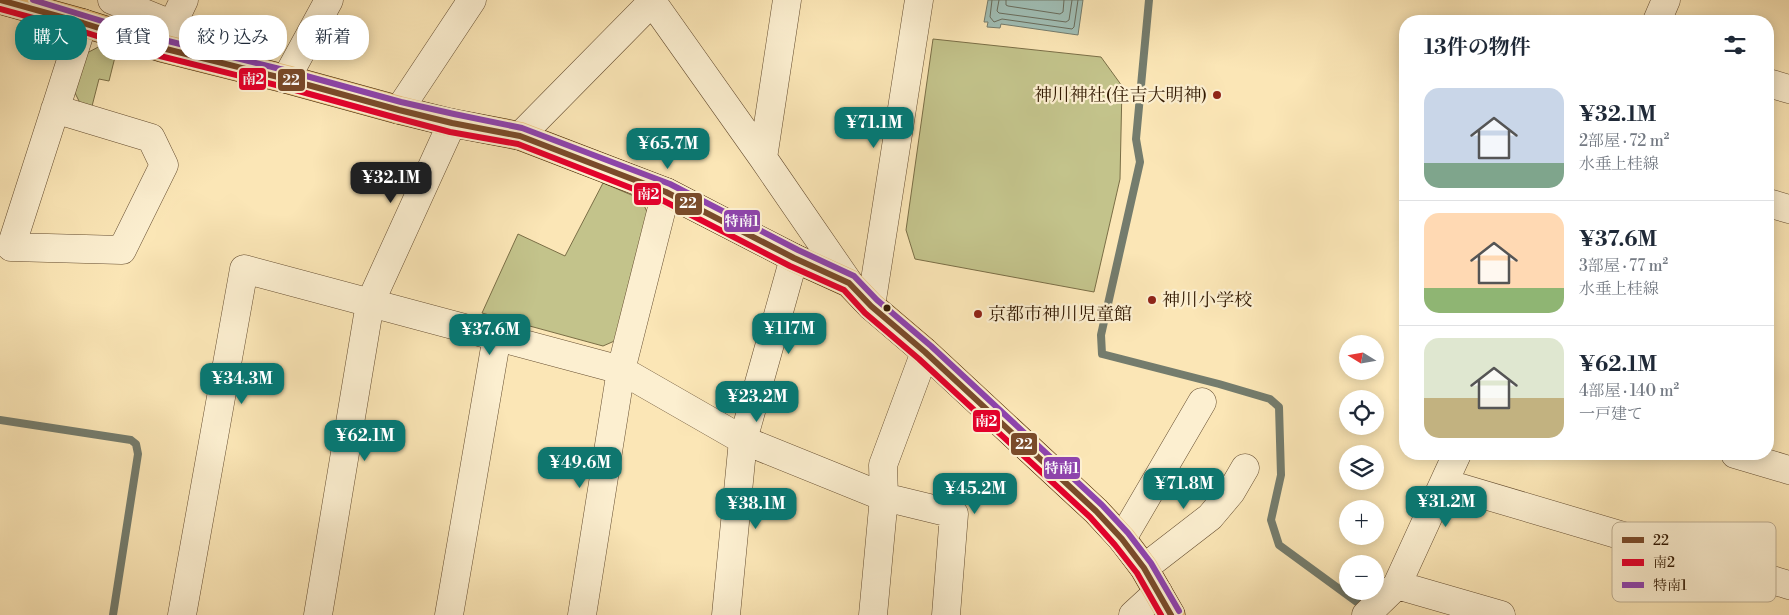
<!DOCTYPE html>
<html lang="ja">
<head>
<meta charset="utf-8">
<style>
  body { margin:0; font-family:"Libre Bodoni","Noto Serif JP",serif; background:#f6f6f7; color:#1f2937; height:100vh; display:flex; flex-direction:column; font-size:19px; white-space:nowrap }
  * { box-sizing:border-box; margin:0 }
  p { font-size:16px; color:#747a83 }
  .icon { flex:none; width:28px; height:28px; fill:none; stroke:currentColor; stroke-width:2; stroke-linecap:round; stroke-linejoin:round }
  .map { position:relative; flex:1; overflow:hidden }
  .details { position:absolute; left:1399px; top:15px; width:375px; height:445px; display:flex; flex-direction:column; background:#fff; border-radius:20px; box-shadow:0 2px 12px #0003 }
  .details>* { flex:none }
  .top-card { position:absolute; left:15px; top:15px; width:475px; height:45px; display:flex; gap:10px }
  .needle { width:32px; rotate:281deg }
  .tools { position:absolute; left:1339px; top:335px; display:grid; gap:10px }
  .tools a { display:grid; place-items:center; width:45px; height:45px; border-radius:50%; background:#fff; box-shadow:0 2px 12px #0003; font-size:25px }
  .price { position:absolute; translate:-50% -42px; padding:0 11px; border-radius:10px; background:#0f766e; color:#fff; font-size:16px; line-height:32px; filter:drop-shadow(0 1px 2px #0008) }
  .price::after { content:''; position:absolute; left:50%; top:30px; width:15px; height:11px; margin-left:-8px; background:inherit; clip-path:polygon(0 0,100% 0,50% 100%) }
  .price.active { background:#222; color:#fff }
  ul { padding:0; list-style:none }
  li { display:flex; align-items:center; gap:15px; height:125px; padding:0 25px }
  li+li { border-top:1px solid #e0e1e3 }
  li span { display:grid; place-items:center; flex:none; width:140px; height:100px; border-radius:15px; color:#555 }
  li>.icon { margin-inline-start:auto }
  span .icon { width:60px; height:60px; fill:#fffc; stroke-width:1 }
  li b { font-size:21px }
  h2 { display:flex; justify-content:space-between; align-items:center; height:60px; padding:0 25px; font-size:21px }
  .tag { padding:0 18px; border-radius:20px; background:#fff; box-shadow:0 2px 12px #0003; font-size:18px; line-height:45px }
  .tag.active { background:#0f766e; color:#fff }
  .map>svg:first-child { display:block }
</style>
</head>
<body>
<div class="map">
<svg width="1789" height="615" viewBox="0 0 1789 615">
  <rect width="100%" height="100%" fill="#fbe6b6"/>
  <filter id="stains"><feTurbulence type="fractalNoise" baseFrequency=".004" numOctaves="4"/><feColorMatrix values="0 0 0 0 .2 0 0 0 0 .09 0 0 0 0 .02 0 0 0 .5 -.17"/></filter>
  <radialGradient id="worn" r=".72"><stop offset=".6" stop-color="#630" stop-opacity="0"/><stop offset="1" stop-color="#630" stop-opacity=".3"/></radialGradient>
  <!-- green -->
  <path fill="#c3c38b" stroke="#7a6e46" d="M933,39L1101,57L1122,86L1120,179L1094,292L915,259L906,230Z
    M104,44L117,49L109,81L99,79L91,110L82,107L75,93L85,54Z
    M603,183L641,199L649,216L619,339L603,346L482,313L518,234L565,256Z"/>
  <!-- water -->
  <path fill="#a0beb5" stroke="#747c6d" d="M988,0H1083L1078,35L1001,24L1000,28L987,27L988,22H984Z"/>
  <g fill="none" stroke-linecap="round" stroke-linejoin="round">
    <!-- shore -->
    <path stroke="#696c5c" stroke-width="1" d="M992,0L990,17L994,22L1002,19L1072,29L1074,27L1078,0
      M999,0L997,11L999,13L1066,22L1069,20L1072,0
      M1006,0V5L1008,6L1060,14L1063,12L1064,0"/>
    <!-- stream -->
    <path stroke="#747c6d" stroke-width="8" d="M1149,0L1136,139L1140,162L1101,335L1102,354L1219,384L1270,399L1279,407L1281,475L1271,520L1279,545L1361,605
      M0,420L131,440L136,444L138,454L113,615"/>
    <defs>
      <path id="minor" d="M112,0L171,24
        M651,0L763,158L849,283
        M1657,21L1666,0
        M164,42L184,0
        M286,79L329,0
        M1768,83L1789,89
        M55,109L151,138L164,165L122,250L11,247L83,23
        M399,110L472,0
        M520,136L652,2
        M763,158L787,0
        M1768,203L1789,209
        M871,306L919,0
        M1735,454L1789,470
        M1444,483L1789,585
        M1122,539L1202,402
        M1144,568L1210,517L1231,492L1245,468
        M1397,585L1501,615
        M182,615L244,269L621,370L743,440L884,497L954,514L946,615
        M318,615L370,303L452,123
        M449,615L497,336
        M582,615L621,370L666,192
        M726,615L743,440L794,258
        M873,615L884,497L883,465L925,352
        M1133,615L1158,592
        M1366,615L1397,585L1457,454"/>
      <path id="major" d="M0,0L83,23L162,48L286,79L399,110L452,123L520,136L666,192L794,258L849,283L871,306L925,352L1096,511L1122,539L1144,568L1171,615"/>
    </defs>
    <!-- minor casing -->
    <use href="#minor" stroke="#644c2f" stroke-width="29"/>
    <!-- major casing -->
    <use href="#major" stroke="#321902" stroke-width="29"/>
    <!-- minor -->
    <use href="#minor" stroke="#fcefd0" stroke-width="28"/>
    <!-- major -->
    <use href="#major" stroke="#eec37b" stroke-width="28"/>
    <defs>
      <path id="bus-1" d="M0,0L83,23L162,48L286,79L399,110L452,123L520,136L666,192L794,258L849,283L871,306L925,352L1096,511L1122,539L1144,568L1171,615"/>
      <path id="bus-2" d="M0,9L81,31L160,56L284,87L397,118L450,132L518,144L662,200L790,266L844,290L865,313L919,359L1090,517L1115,545L1137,573L1161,615"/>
      <path id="bus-3" d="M33,0L164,40L288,71L401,102L454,114L522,128L670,184L798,250L854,276L877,300L931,346L1102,505L1128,533L1151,563L1179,611"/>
    </defs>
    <!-- bus-1 casing -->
    <use href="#bus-1" stroke="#fcefd0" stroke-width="10"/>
    <!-- bus-2 casing -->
    <use href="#bus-2" stroke="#fcefd0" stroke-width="10"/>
    <!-- bus-3 casing -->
    <use href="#bus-3" stroke="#fcefd0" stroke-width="10"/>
    <!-- bus-1 -->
    <use href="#bus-1" stroke="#7a4b2a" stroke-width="6"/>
    <!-- bus-2 -->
    <use href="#bus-2" stroke="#e4002b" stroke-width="6"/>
    <!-- bus-3 -->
    <use href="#bus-3" stroke="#8e44ad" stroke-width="6"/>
  </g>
  <!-- markers -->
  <g fill="#8f2418" stroke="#fcefd0" stroke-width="2">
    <circle cx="1217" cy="95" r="5"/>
    <circle cx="1152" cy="300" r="5"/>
    <circle cx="978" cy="314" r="5"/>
  </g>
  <circle fill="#321902" stroke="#fcefd0" stroke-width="2" cx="887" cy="308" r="4.5"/>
  <g text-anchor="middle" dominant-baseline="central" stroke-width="4.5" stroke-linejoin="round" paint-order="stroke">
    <!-- poi labels -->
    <g font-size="18" fill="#321902" stroke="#fcefd0" text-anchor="start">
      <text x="1207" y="95" text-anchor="end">神川神社(住吉大明神)</text>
      <text x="1162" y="300">神川小学校</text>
      <text x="988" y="314">京都市神川児童館</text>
    </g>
  </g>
  <!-- legend -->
  <rect x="1612" y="522" width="164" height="80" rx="8" fill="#fcefd0" stroke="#bfaf92" stroke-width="1"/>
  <rect x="1622" y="537" width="22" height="6" fill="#7a4b2a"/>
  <rect x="1622" y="559" width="22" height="7" fill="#e4002b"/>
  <rect x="1622" y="582" width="22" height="6" fill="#8e44ad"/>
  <g font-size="14" fill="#321902">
    <text x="1653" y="545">22</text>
    <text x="1653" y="567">南2</text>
    <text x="1653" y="590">特南1</text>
  </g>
  <g stroke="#fcefd0" stroke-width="2">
    <rect x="238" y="67" width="29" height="24" rx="5" fill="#e4002b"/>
    <rect x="277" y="68" width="29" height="24" rx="5" fill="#7a4b2a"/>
    <rect x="633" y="182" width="29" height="24" rx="5" fill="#e4002b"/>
    <rect x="674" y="192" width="29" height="24" rx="5" fill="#7a4b2a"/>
    <rect x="723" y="209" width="38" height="24" rx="5" fill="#8e44ad"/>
    <rect x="972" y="409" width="29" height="24" rx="5" fill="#e4002b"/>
    <rect x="1010" y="432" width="28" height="24" rx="5" fill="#7a4b2a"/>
    <rect x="1043" y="456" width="38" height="24" rx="5" fill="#8e44ad"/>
  </g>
  <g font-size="14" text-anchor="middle" font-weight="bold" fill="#fff">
    <text x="253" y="84">南2</text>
    <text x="291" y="85">22</text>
    <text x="648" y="199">南2</text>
    <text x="688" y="208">22</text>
    <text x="742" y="226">特南1</text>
    <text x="986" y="426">南2</text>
    <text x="1024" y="449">22</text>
    <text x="1062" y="473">特南1</text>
  </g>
  <rect width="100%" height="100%" filter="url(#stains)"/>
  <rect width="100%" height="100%" fill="url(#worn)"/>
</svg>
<div class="tools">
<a><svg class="needle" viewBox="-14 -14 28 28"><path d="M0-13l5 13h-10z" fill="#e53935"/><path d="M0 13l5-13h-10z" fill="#747a83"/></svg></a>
<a><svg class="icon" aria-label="locate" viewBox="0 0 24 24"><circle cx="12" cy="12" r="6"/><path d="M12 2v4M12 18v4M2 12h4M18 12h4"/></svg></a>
<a><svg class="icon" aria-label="layers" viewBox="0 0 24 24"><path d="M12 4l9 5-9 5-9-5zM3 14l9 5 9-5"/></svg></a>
<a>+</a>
<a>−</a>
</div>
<b class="price" style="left:874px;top:149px">¥71.1M</b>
<b class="price" style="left:668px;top:170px">¥65.7M</b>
<b class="price active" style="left:391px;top:204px">¥32.1M</b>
<b class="price" style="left:789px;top:355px">¥117M</b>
<b class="price" style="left:490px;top:356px">¥37.6M</b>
<b class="price" style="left:242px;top:405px">¥34.3M</b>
<b class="price" style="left:757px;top:423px">¥23.2M</b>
<b class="price" style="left:365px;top:462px">¥62.1M</b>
<b class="price" style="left:580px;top:489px">¥49.6M</b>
<b class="price" style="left:1184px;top:510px">¥71.8M</b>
<b class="price" style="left:975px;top:515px">¥45.2M</b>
<b class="price" style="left:1446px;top:528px">¥31.2M</b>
<b class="price" style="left:756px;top:530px">¥38.1M</b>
<div class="top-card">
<a class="tag active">購入</a>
<a class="tag">賃貸</a>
<a class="tag">絞り込み</a>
<a class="tag">新着</a>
</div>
<section class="details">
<h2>13件の物件<svg class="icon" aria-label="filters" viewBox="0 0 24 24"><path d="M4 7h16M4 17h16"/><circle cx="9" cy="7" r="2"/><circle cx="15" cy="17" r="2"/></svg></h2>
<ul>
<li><span style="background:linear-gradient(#c9d6e8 75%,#7fa58c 0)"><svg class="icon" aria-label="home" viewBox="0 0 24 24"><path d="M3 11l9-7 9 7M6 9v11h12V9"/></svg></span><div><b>¥32.1M</b><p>2部屋 · 72 m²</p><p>水垂上桂線</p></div></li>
<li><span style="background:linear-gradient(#ffd9b3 75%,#8fb573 0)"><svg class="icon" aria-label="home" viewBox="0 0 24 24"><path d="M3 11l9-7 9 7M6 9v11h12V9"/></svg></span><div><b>¥37.6M</b><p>3部屋 · 77 m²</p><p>水垂上桂線</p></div></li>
<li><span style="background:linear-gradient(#dfe7d0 60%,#c2b280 0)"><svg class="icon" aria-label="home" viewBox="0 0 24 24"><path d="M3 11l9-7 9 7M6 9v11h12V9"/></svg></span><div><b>¥62.1M</b><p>4部屋 · 140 m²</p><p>一戸建て</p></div></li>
</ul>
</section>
</div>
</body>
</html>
